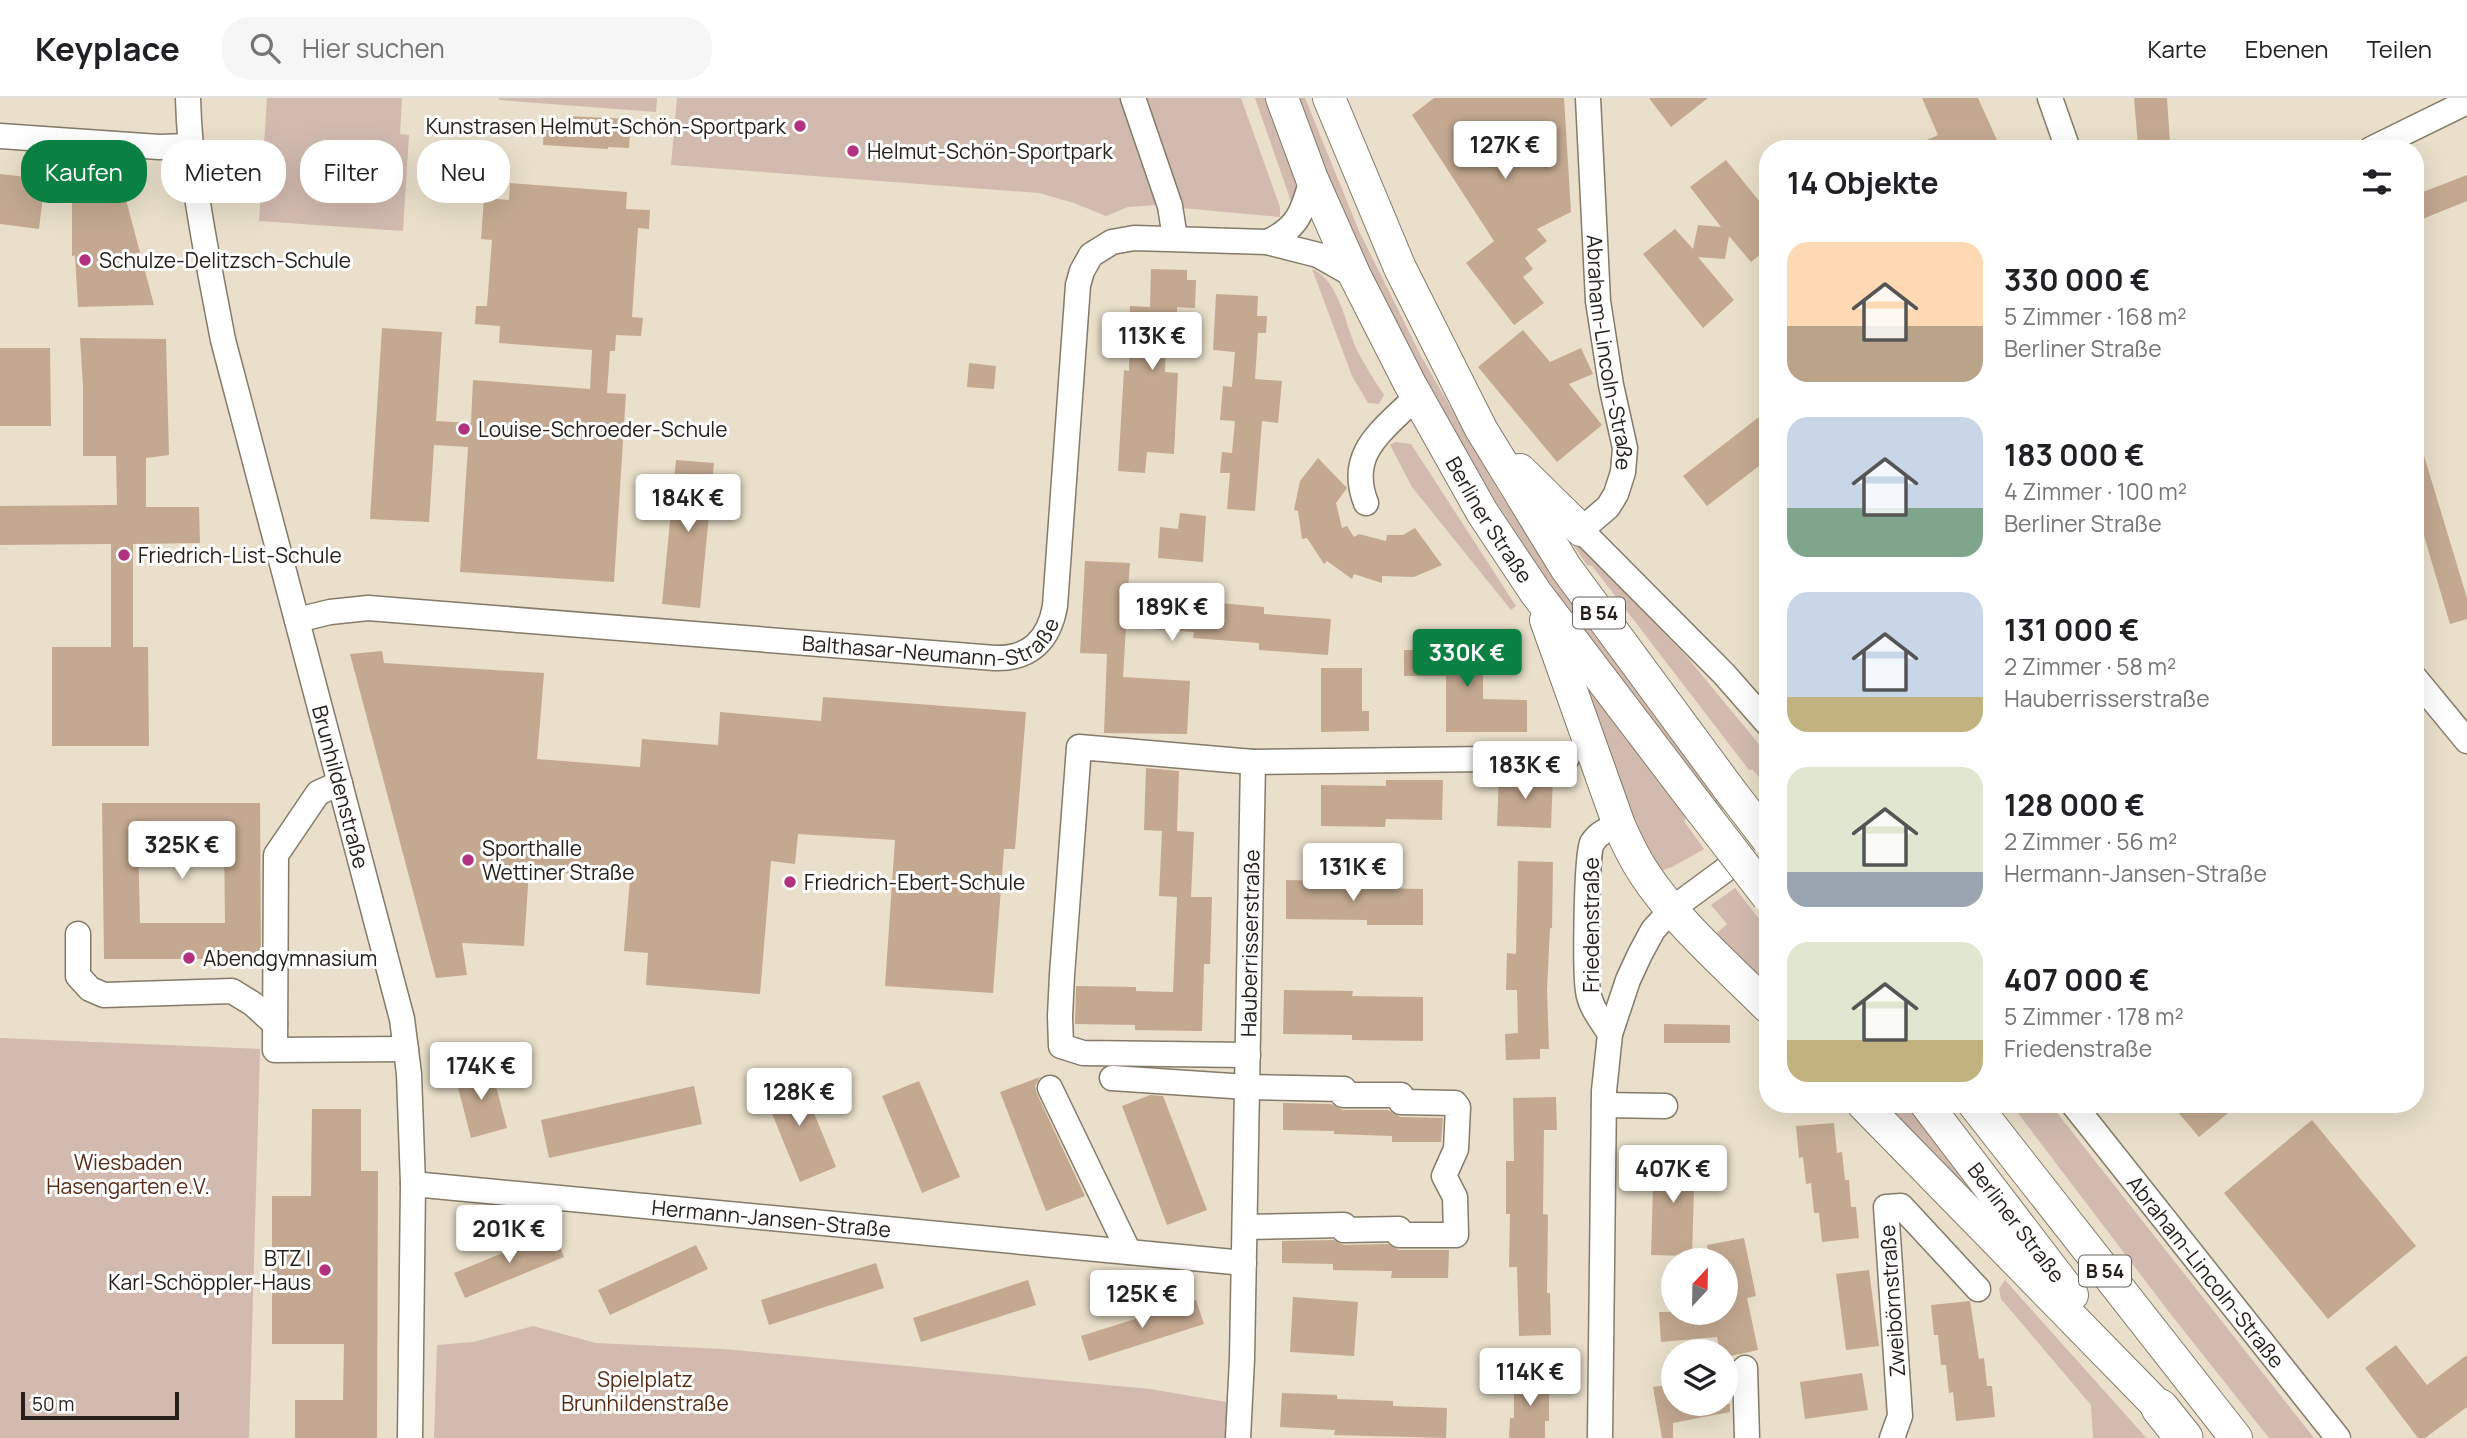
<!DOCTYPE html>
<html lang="de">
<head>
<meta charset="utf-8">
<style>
  body { margin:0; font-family:Manrope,sans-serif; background:#f6f6f6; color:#202124; height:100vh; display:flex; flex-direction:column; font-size:26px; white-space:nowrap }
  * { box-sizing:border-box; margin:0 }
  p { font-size:23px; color:#757577 }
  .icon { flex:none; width:38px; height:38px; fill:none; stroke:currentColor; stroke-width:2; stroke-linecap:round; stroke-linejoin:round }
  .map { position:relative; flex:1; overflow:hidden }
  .details { position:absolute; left:1759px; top:42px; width:665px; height:973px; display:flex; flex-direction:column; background:#fff; border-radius:28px; box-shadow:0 7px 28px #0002 }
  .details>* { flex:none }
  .hud { position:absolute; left:21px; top:42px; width:665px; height:63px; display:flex; gap:14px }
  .needle { width:46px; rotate:22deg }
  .fabs { position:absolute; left:1661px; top:1150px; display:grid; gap:14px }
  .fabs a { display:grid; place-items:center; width:77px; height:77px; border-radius:50%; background:#fff; box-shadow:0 7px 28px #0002; font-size:35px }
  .scale { position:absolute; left:21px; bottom:18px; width:158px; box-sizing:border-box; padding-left:7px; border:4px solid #25211a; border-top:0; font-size:19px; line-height:24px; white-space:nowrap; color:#25211a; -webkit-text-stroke:5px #fff; paint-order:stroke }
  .price { position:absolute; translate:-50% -60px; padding:0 16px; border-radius:7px; background:#fff; color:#222; font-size:23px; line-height:46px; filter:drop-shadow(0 2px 4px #0008) }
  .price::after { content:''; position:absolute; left:50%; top:42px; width:21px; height:16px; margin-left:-10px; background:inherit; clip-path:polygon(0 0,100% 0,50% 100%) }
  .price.active { background:#0b8043; color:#fff }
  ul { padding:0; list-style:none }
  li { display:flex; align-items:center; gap:21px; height:175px; padding:0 28px }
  li span { display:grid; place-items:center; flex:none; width:196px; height:140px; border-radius:21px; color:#555 }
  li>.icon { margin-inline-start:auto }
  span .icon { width:84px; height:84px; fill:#fffc; stroke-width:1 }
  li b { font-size:30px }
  h2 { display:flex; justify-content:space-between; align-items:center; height:84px; padding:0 28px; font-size:30px }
  .tag { padding:0 24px; border-radius:28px; background:#fff; box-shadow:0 7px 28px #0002; font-size:24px; line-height:63px }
  .tag.active { background:#0b8043; color:#fff }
  header { display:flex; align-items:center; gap:42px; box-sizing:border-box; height:98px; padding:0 35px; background:#fff; border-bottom:2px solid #e0e0e0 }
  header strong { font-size:33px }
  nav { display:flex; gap:38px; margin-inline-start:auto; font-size:24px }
  .search { width:490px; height:63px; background:#f6f6f6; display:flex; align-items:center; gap:18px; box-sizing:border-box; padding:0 24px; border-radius:28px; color:#757577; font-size:26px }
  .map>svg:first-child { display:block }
</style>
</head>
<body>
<header>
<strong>Keyplace</strong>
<div class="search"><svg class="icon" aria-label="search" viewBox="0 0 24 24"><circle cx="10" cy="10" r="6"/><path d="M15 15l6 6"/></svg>Hier suchen</div>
<nav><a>Karte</a><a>Ebenen</a><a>Teilen</a></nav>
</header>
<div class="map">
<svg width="2467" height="1340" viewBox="0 0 2467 1340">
  <rect width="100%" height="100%" fill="#e9dfca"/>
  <!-- green -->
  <path fill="#d2baaf" d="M267,0H402L400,36L409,37L403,133L259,123Z
    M499,0H657L656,14L499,2Z
    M677,0H1122L1158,107L1128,109L1106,118L1074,105L1039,95L671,67Z
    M1144,0H1241L1280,109V119L1181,110Z
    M1255,0H1265L1297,85L1292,106Z
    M1296,0H1305L1359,133L1421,258L1499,394L1588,529L1727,709L1719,715L1580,531L1493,399L1412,259L1352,136Z
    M1312,171C1339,182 1345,225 1356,250C1364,266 1374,282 1384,297L1379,306L1368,305L1352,278Z
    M1395,344L1411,346L1516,508L1511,512L1412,389L1390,347Z
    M1577,444L1687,559L1762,650L1767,659V689L1753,672H1749L1603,482L1592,468L1587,467L1573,447Z
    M1575,567L1686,719L1684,723L1704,751L1672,769L1657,774L1641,746Z
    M1735,790L1760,822L1763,821L1767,827V894L1712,839L1727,826L1711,807Z
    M0,940L260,951L249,1340H0Z
    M1878,1006H1909L2020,1146Z
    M2011,1006H2050L2314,1340H2269L2169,1214Z
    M2005,1182L2142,1335L2146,1340H2093L2091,1307L2001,1201L1999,1191Z
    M533,1228L596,1245L724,1251L1150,1291L1226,1304V1340H434L437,1247L473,1244Z"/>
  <!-- building -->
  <path fill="#c4a990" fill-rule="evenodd" d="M1434,0H1564L1571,114L1537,131L1547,143L1525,160L1533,171L1523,179L1544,205L1514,227L1466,165L1494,143L1412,17Z
    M1649,0H1708L1671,29Z
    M1922,0H1978L2001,51H1907L1938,37Z
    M2134,0H2167L2170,45L2138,48Z
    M566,18L631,21L629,50L608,49V51L543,47L544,28L565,29Z
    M1726,62L1768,114V150L1751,164L1729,138L1725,161L1698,159L1734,202L1703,230L1643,156L1675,131L1693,151L1698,127L1721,129L1690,89Z
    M0,76L45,81L39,131L0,126Z
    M2467,77V103L2415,124V97Z
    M510,85L627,94L626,111L650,112L649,131L638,130L632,219L643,220L641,238L616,237L615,253H610L607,295L626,296L614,484L460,474L468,349L434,347L429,424L370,421L382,230L442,234L436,323L471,325L473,282L590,291L592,252L499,245L500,228L475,226L476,208H487L492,142L481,141L484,100L509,102Z
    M72,93L125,98L154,207L78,209L75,157L72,158Z
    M1151,171L1187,172V182H1196L1195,210L1177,209V237H1166L1165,274L1178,275L1174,356L1147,354L1145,375L1118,373L1124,272L1129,273L1130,208L1150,209Z
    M1216,196L1258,198L1257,218H1267L1266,235H1258L1255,281L1282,283L1278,325L1262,323L1255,413L1227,411L1230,375H1220L1222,354L1232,355L1235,323L1220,322L1223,288L1232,289L1235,254L1213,252Z
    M1523,232L1550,264L1581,250L1593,276L1569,286L1602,327L1557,364L1478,269Z
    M80,240L166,241L169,357L146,360V409H199L200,445L133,446V549H148L149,648H52V549H111V446L0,447V408L117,407L116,358H83V288Z
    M0,250H50L51,328H0Z
    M969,265L996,268L994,291L967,289Z
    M1768,312V361L1707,408L1683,378Z
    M2415,341H2419L2467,500V521L2450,526L2415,407Z
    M1318,360L1347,390L1336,405L1342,430L1347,428L1354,439L1359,436L1386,443L1387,437H1403L1415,430L1442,467L1414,479L1382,478V485L1354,476L1352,481L1327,463L1324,466L1307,440L1302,441L1298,413L1294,412L1300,383Z
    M676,362L714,365L700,510L662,506Z
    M1180,415L1206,418L1203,464L1158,460L1160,429L1178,431Z
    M1085,463L1130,465L1128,492L1197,497V503L1264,509V516L1331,521L1328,557L1259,552V545L1193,540L1194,534L1126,529L1123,579L1190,583L1187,636L1104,635L1107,556L1080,555Z
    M1444,544H1483V601L1527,602V634H1446V578H1404V552H1444Z
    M382,553L384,565L544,575L537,661L640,669L642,641L718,647L720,614L821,623L823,599L1026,614L1015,751H1004L993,895L885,888L895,742L798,736L795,766L771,763L760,896L646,887L648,855L624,853L630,781L529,772L524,848L462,845L467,877L436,880L350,556Z
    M1321,570H1362V613H1369V633L1321,634Z
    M1146,670L1179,673L1177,733L1194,734L1191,799H1212L1210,866H1204L1202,933L1135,932V927L1075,926L1076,888L1136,889V893L1173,894L1177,799L1159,798L1162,733L1144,732Z
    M1499,676H1553L1551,730L1497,728Z
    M1386,682H1443L1442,722L1386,721L1385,729L1321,728V687L1386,688Z
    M102,705H260L261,861H104ZM138,741H224L225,825H140Z
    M1518,763L1553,764L1552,830H1550L1547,892L1549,951H1540V961L1506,962L1505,936L1518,935L1517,892H1506L1507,855L1516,856Z
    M1286,782L1368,784L1367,790L1423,791V827H1367V822L1286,821Z
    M1284,892L1353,893L1352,898L1423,899V943L1352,942V937L1283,936Z
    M1664,926L1730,927V945H1664Z
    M491,969L507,1030L471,1040L455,978Z
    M798,976L836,1069L800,1084L762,991Z
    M1040,979L1035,988L1037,996L1085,1098L1046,1113L1000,994Z
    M919,983L960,1079L922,1095L882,998Z
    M694,988L702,1026L549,1060L541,1022Z
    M1150,997L1163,998L1207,1112L1167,1127L1122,1008Z
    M1556,999L1557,1032H1544L1543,1116L1548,1117L1547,1195H1550L1551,1237L1519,1238L1517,1169H1509L1510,1116H1506V1063H1514L1513,1000Z
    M1283,1005L1331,1006L1343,1012H1388L1400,1019L1443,1020L1441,1044H1392V1038L1334,1036V1033L1283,1032Z
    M2171,1006H2239L2199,1039Z
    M312,1011H361V1073H378L377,1340H295V1302H343L344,1246H272V1098H311Z
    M2312,1022L2416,1148L2328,1221L2224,1095Z
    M1834,1025L1837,1055L1842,1054L1845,1082H1849L1851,1109H1856L1859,1140L1822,1144L1819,1115H1814L1811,1085L1806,1086L1803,1059L1799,1060L1796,1028Z
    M1654,1055L1695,1057L1692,1158L1651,1157Z
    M554,1134L564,1159L465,1200L454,1175Z
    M1744,1140L1756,1198L1747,1200L1758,1252L1726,1259V1253H1720L1717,1239L1661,1244L1659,1214H1726V1162H1710L1707,1147Z
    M1334,1142L1344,1147L1388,1146L1399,1152H1449L1448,1180H1391L1392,1173L1333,1172V1166L1282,1165V1143Z
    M696,1147L708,1171L610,1217L598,1192Z
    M876,1165L884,1190L769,1227L761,1202Z
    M1869,1172L1879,1248L1846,1252L1836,1176Z
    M1028,1182L1036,1207L921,1244L913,1220Z
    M1293,1199L1358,1204L1354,1258L1290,1254Z
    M1196,1202L1204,1226L1089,1263L1081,1238Z
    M1970,1203L1979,1261L1984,1260L1987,1288H1992L1995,1319L1956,1323L1953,1294L1949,1295L1946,1267H1941L1938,1237H1934L1931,1207Z
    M2396,1247L2427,1287L2467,1257V1309L2425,1340H2418L2365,1270Z
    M1862,1275L1868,1312L1805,1321L1800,1284Z
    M1514,1280L1549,1281V1323H1545V1340H1509L1510,1320H1514Z
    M1673,1286V1306H1730V1314L1673,1325V1340H1662L1653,1289Z
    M1282,1295L1337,1297V1301L1393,1303V1308L1447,1310L1446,1340L1334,1337L1335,1332L1280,1329Z"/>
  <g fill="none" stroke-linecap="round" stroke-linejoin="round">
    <defs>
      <g id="minor">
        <path id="s1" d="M188,0C190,82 208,162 223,242L402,921L409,976L413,1086L410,1340"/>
        <path d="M1133,0L1170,108L1175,140"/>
        <path id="s2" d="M1588,0L1598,203L1611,287L1625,350L1623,374L1616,396L1608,409L1581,432L1724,576L1768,626"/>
        <path d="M2050,0L2068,51"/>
        <path d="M0,38L159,49L189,48"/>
        <path d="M2371,51L2467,4"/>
        <path d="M1267,144C1299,130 1303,112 1312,81"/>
        <path d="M1366,405C1346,354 1384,332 1417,298"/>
        <path id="s3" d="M297,522L330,514L368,510L995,560C1030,561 1049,542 1055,508L1078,187L1082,173L1091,157L1112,144L1134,140L1267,144L1318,157L1355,178"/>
        <path d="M2415,580L2467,643"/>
        <path d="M340,685L318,695L276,757L275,952L406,951"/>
        <path d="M78,836V878L90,891L104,897L232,893L253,906L275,926"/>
        <path d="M1610,936C1602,923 1590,909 1588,893C1585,874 1586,758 1592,745C1598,735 1608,731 1619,727"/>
        <path d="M1248,957L1083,955L1061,948L1060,918L1062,877L1079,649L1253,664L1567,660"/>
        <path d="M1112,980L1247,989L1344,991L1343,997H1401V1004L1455,1005L1458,1009L1456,1051L1444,1078L1455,1099L1456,1137H1399V1131L1344,1132V1127L1245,1129"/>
        <path d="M1050,990L1129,1154"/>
        <path id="s4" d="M2073,1006L2338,1340"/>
        <path d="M1604,1007L1665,1008"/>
        <path id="s5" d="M413,1086L1244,1165"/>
        <path d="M1745,1270L1747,1340"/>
        <path id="s6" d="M1238,1340L1242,1261L1253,664"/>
        <path d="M1600,1340L1604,993L1610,936L1628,882L1640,856L1653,832L1672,811L1725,772"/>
        <path d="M1892,1340L1900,1318L1886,1109L1901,1108L1978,1191"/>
      </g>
      <g id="major">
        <path id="s7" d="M1282,0L1312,81L1355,178L1410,286L1482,414L1536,495L1701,712"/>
        <path d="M1329,0L1400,170L1481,331L1566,470L1729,691"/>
        <path d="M1520,372L1581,432"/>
        <path d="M1546,522L1619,727C1626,743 1634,760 1644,775C1676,824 1726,867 1768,909"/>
        <path d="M1863,1006L2160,1310"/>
        <path id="s8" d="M1926,1006L2072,1197"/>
        <path d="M1974,1006L2236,1340"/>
      </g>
      <path id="highway" d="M2160,1310L2184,1340"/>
    </defs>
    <!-- minor casing -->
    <use href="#minor" stroke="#847b68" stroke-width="27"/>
    <!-- major casing -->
    <use href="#major" stroke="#847b68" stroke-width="34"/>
    <!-- highway casing -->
    <use href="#highway" stroke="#847b68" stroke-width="39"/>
    <!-- minor -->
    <use href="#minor" stroke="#fff" stroke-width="24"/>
    <!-- major -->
    <use href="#major" stroke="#fff" stroke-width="32"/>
    <!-- highway -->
    <use href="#highway" stroke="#fff" stroke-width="37"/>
    <defs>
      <path id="major-bridge" d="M1729,691L1768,742
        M1701,712L1768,799"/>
    </defs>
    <!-- major-bridge casing -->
    <use href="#major-bridge" stroke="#847b68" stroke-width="34" stroke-linecap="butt"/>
    <!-- major-bridge -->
    <use href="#major-bridge" stroke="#fff" stroke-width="32"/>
  </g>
  <!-- markers -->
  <g fill="#b2327f" stroke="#fff" stroke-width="2.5">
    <circle cx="800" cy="28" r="7"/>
    <circle cx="853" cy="53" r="7"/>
    <circle cx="85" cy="162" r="7"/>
    <circle cx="464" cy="331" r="7"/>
    <circle cx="124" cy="457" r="7"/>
    <circle cx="468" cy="762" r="7"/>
    <circle cx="790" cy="784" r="7"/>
    <circle cx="189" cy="860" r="7"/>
    <circle cx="325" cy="1172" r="7"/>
  </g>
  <g text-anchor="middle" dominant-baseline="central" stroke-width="6" stroke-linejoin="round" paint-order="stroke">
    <!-- shield labels -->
    <g fill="#fff" stroke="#66645f" stroke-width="2">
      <rect x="1573" y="499.5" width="52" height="31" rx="5"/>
      <rect x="2079" y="1157.5" width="52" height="31" rx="5"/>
    </g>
    <g font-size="19" font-weight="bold" fill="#25211a">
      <text x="1599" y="515">B 54</text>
      <text x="2105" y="1173">B 54</text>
    </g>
    <!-- poi labels -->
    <g font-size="21" fill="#25211a" stroke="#fff" text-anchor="start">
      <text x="786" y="28" text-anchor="end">Kunstrasen Helmut-Schön-Sportpark</text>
      <text x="867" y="53">Helmut-Schön-Sportpark</text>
      <text x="99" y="162">Schulze-Delitzsch-Schule</text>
      <text x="478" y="331">Louise-Schroeder-Schule</text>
      <text x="138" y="457">Friedrich-List-Schule</text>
      <text x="482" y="750">Sporthalle<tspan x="482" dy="24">Wettiner Straße</tspan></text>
      <text x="804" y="784">Friedrich-Ebert-Schule</text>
      <text x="203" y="860">Abendgymnasium</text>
      <text x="311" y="1160" text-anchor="end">BTZ I<tspan x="311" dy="24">Karl-Schöppler-Haus</tspan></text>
    </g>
    <!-- street labels -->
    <g font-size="21" fill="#25211a" stroke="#fff">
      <text stroke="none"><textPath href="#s2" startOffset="256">Abraham-Lincoln-Straße</textPath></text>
      <text stroke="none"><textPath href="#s7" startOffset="471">Berliner Straße</textPath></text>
      <text stroke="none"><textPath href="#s3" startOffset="642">Balthasar-Neumann-Straße</textPath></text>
      <text stroke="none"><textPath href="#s1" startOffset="707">Brunhildenstraße</textPath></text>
      <text transform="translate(1591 827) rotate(-90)">Friedenstraße</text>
      <text stroke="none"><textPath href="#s6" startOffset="495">Hauberrisserstraße</textPath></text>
      <text stroke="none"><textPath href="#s5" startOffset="360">Hermann-Jansen-Straße</textPath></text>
      <text stroke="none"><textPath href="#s8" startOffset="149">Berliner Straße</textPath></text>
      <text stroke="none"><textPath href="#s4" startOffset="214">Abraham-Lincoln-Straße</textPath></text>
      <text transform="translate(1892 1203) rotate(-94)">Zweibörnstraße</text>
    </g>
    <!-- park labels -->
    <g font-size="21" fill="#592a13" stroke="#fff">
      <text x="128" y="1064">Wiesbaden<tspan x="128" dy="24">Hasengarten e.V.</tspan></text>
      <text x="645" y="1281">Spielplatz<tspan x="645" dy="24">Brunhildenstraße</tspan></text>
    </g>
  </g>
</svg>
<div class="fabs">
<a><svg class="needle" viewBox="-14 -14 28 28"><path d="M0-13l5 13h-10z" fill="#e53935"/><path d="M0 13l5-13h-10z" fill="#757577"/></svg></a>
<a><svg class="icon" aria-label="layers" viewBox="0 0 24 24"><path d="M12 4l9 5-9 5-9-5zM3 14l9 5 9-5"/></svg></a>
</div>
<div class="scale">50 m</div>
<b class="price" style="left:1505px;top:83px">127K €</b>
<b class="price" style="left:1152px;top:274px">113K €</b>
<b class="price" style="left:688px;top:436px">184K €</b>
<b class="price" style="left:1172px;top:545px">189K €</b>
<b class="price active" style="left:1467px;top:591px">330K €</b>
<b class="price" style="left:1525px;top:703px">183K €</b>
<b class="price" style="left:182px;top:783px">325K €</b>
<b class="price" style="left:1353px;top:805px">131K €</b>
<b class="price" style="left:481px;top:1004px">174K €</b>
<b class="price" style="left:799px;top:1030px">128K €</b>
<b class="price" style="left:1673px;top:1107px">407K €</b>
<b class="price" style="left:509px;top:1167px">201K €</b>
<b class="price" style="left:1142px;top:1232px">125K €</b>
<b class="price" style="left:1530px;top:1310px">114K €</b>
<div class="hud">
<a class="tag active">Kaufen</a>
<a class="tag">Mieten</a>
<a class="tag">Filter</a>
<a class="tag">Neu</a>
</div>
<section class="details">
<h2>14 Objekte<svg class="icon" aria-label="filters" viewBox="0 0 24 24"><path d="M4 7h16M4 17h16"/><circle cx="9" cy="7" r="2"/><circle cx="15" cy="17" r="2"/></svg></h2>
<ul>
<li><span style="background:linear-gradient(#ffd9b3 60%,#b9a48a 0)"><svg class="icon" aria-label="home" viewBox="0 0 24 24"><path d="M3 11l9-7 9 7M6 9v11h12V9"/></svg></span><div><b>330 000 €</b><p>5 Zimmer · 168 m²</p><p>Berliner Straße</p></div></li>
<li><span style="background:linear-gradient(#c9d6e8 65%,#7fa58c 0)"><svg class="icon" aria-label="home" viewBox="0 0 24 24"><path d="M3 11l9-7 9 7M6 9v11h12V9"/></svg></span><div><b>183 000 €</b><p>4 Zimmer · 100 m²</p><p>Berliner Straße</p></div></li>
<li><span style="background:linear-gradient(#c9d6e8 75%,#c2b280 0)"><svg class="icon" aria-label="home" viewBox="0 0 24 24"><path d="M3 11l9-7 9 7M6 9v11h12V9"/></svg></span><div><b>131 000 €</b><p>2 Zimmer · 58 m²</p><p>Hauberrisserstraße</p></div></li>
<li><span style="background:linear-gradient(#dfe7d0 75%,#9aa5b1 0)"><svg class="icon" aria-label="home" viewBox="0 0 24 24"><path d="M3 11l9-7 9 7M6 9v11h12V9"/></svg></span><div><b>128 000 €</b><p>2 Zimmer · 56 m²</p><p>Hermann-Jansen-Straße</p></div></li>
<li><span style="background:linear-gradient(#dfe7d0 70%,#c2b280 0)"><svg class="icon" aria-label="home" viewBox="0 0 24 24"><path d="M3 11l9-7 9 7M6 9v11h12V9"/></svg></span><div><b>407 000 €</b><p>5 Zimmer · 178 m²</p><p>Friedenstraße</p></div></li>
</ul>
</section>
</div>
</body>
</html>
